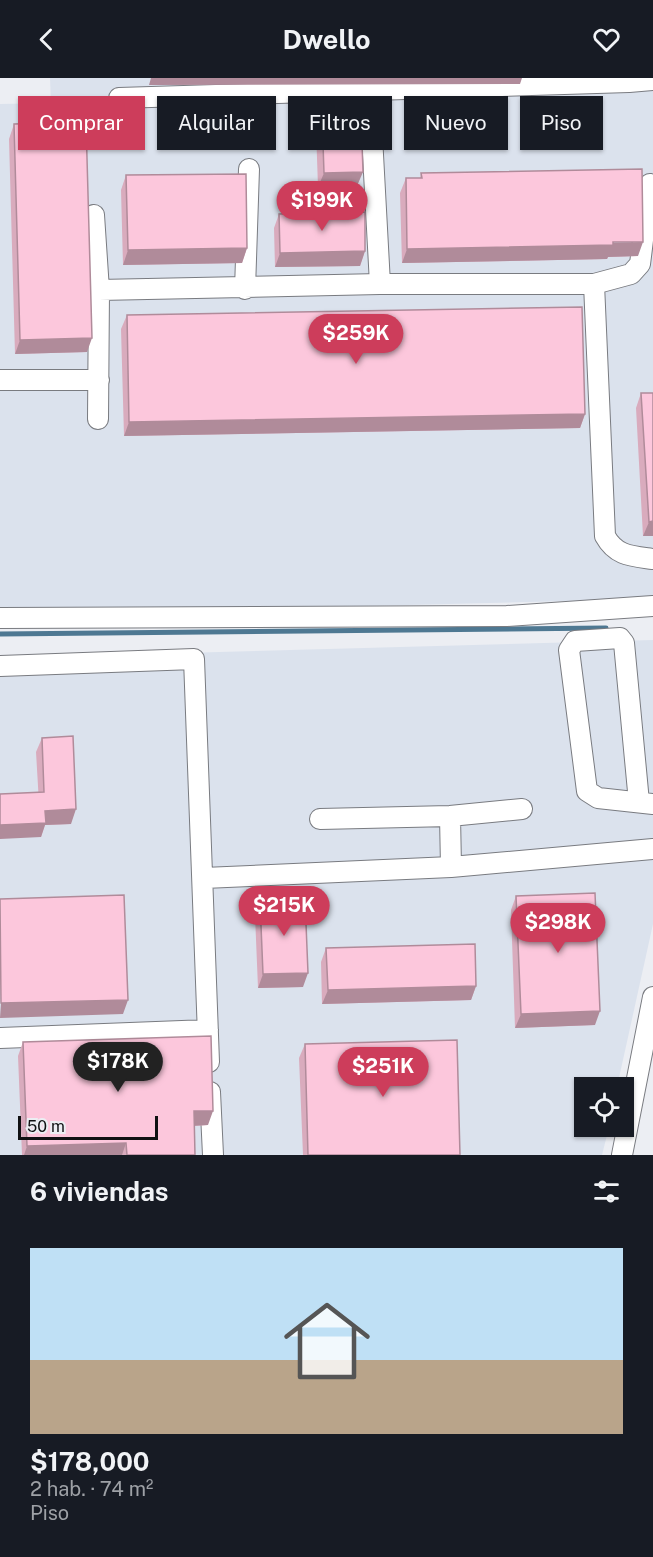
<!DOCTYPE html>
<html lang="es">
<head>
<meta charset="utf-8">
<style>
  body { margin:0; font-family:"Public Sans",sans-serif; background:#242831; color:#f1f3f6; height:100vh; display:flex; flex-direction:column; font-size:22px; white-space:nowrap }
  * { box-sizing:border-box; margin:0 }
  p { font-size:20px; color:#9ea1a6 }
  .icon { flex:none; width:33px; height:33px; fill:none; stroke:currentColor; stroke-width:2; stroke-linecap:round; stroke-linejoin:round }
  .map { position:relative; height:1077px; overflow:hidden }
  .details { display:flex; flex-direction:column; background:#171b24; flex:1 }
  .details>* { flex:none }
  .top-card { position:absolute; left:18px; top:18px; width:618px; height:54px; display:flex; gap:12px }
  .fabs { position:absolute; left:574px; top:999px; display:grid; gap:12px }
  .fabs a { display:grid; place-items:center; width:60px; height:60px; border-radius:0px; background:#171b24; box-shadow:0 2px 4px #0004; font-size:30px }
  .scale { position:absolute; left:18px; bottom:15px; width:140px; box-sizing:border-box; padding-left:6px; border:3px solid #101113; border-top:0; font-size:16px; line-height:21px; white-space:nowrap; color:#101113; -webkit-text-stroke:4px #eceef3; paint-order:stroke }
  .price { position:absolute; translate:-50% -51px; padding:0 14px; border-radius:21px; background:#cd3d5b; color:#fff; font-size:20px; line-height:39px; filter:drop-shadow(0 2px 3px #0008) }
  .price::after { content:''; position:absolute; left:50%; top:36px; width:18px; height:14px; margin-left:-9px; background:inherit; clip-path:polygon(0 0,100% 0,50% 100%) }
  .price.selected { background:#222; color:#fff }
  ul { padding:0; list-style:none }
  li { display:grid; align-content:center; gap:12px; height:318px; padding:0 30px }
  li span { display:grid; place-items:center; height:186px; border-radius:0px; color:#555 }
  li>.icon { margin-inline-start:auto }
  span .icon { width:108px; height:108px; fill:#fffc; stroke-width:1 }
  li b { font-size:26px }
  h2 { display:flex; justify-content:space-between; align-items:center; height:72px; padding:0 30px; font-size:26px }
  .chip { padding:0 21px; border-radius:0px; background:#171b24; box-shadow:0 2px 4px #0004; font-size:21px; line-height:54px }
  .chip.selected { background:#cd3d5b; color:#fff }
  header { display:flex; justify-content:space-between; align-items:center; height:78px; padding:0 30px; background:#171b24; font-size:27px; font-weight:700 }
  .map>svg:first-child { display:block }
</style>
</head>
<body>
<header><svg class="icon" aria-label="back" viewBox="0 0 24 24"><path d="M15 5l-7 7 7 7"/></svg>Dwello<svg class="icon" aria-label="heart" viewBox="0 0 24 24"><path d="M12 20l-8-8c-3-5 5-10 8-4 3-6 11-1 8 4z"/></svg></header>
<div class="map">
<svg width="653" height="1077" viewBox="0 0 653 1077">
  <rect width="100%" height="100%" fill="#eceef3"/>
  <!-- built -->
  <path fill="#dbe2ed" d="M50,0H653V521L0,537V26L51,25Z
    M653,562V846L617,1009L585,1010V1048L609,1049L602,1077H0V580Z"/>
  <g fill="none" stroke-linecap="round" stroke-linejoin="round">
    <!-- stream -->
    <path stroke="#4e7892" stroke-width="5" d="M0,556L606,550"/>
    <defs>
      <path id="minor" d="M628,0L629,4L653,2
        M119,20L629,4
        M372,58L380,206
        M94,137L99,212L380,206H594L605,458C616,478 631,478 653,481
        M594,206L631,196L640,186L650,106
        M245,211L249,91
        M0,302H99
        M98,341L99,212
        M0,540L507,538L653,528
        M0,588L194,581L209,984
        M639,724L624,565L620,560L575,563L569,572L587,713L598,720L653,726
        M450,738L451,789
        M320,741L450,738L522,731
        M204,800L451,789L653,771
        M0,960L208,952
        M210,1014L213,1077
        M622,1077L653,919"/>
    </defs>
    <!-- minor casing -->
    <use href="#minor" stroke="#797b80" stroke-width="22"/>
    <!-- minor -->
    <use href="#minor" stroke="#fff" stroke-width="20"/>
  </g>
  <!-- wall -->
  <path fill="#d9abbd" d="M322,36L357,108L318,109L316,51Z
    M14,46L87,274L15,276L9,61Z
    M421,95L638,178L608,179L607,181L402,185L400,115L406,100H420Z
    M126,97L247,170L242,185L123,187L121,112Z
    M279,136L365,173L360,188L275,189L274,150Z
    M127,237L585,336L580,350L124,358L121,251Z
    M641,315H653V458H643L636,330Z
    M42,660L71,746L45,747L41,759L36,674Z
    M516,818L595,947L515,950L511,832Z
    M260,823L303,909L258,910L255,837Z
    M326,870L476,908L471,922L322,926L321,884Z
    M23,964L208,1047L194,1048L195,1077H22L18,978Z
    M305,966L460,1077H303L299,980Z"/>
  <!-- shaded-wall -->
  <path fill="#b08b9a" d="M151,0H522L520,6L149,7Z
    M363,94L357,108L318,109L324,95Z
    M643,164L638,178L608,179L607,181L402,185L407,171Z
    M247,170L242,185L123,187L128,172Z
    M365,173L360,188L275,189L280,175Z
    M92,260L87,274L15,276L20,262Z
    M585,336L580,350L124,358L129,344Z
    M653,443V458H643L649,444Z
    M76,731L71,746L45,747L41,759L0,761V747L45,733Z
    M308,895L303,909L258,910L263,896Z
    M476,908L471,922L322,926L328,912Z
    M128,922L123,936L0,940L1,925Z
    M600,933L595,947L515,950L521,936Z
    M194,1033H213L208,1047L189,1048Z
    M126,1065L122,1077H24L27,1068Z"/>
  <!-- building -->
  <path fill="#fcc7dc" stroke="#b08b9a" stroke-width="1.5" d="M361,35L363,94L324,95L322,36Z
    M86,44L92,260L20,262L14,46Z
    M642,91L643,164H613V167L407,171L406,100H422L421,95Z
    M246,96L247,170L128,172L126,97Z
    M365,134V173L280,175L279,136Z
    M582,229L585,336L129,344L127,237Z
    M641,315H653V443L649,444Z
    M73,658L76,731L45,733L46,745L0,747V716L44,714L42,660Z
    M595,815L600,933L521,936L516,818Z
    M124,817L128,922L1,925L0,821Z
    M305,821L308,895L263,896L260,823Z
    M475,866L476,908L328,912L326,870Z
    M211,958L213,1033H194L195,1077H127L126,1065L27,1068L23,964Z
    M457,962L460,1077H308L305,966Z"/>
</svg>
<div class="fabs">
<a><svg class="icon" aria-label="locate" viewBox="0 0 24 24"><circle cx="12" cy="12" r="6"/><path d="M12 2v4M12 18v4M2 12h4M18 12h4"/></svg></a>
</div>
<div class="scale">50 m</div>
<b class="price" style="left:322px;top:154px">$199K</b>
<b class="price" style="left:356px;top:287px">$259K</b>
<b class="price" style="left:284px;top:859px">$215K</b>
<b class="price" style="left:558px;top:876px">$298K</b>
<b class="price selected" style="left:118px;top:1015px">$178K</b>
<b class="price" style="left:383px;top:1020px">$251K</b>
<div class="top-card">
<a class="chip selected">Comprar</a>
<a class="chip">Alquilar</a>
<a class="chip">Filtros</a>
<a class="chip">Nuevo</a>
<a class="chip">Piso</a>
</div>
</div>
<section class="details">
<h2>6 viviendas<svg class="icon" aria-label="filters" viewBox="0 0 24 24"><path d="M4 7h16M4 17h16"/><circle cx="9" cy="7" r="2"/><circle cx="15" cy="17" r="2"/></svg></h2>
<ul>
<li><span style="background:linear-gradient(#bfe0f5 60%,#b9a48a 0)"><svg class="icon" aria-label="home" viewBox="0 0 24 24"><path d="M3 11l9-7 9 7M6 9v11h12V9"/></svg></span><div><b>$178,000</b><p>2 hab. · 74 m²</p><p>Piso</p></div></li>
</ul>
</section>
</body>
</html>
